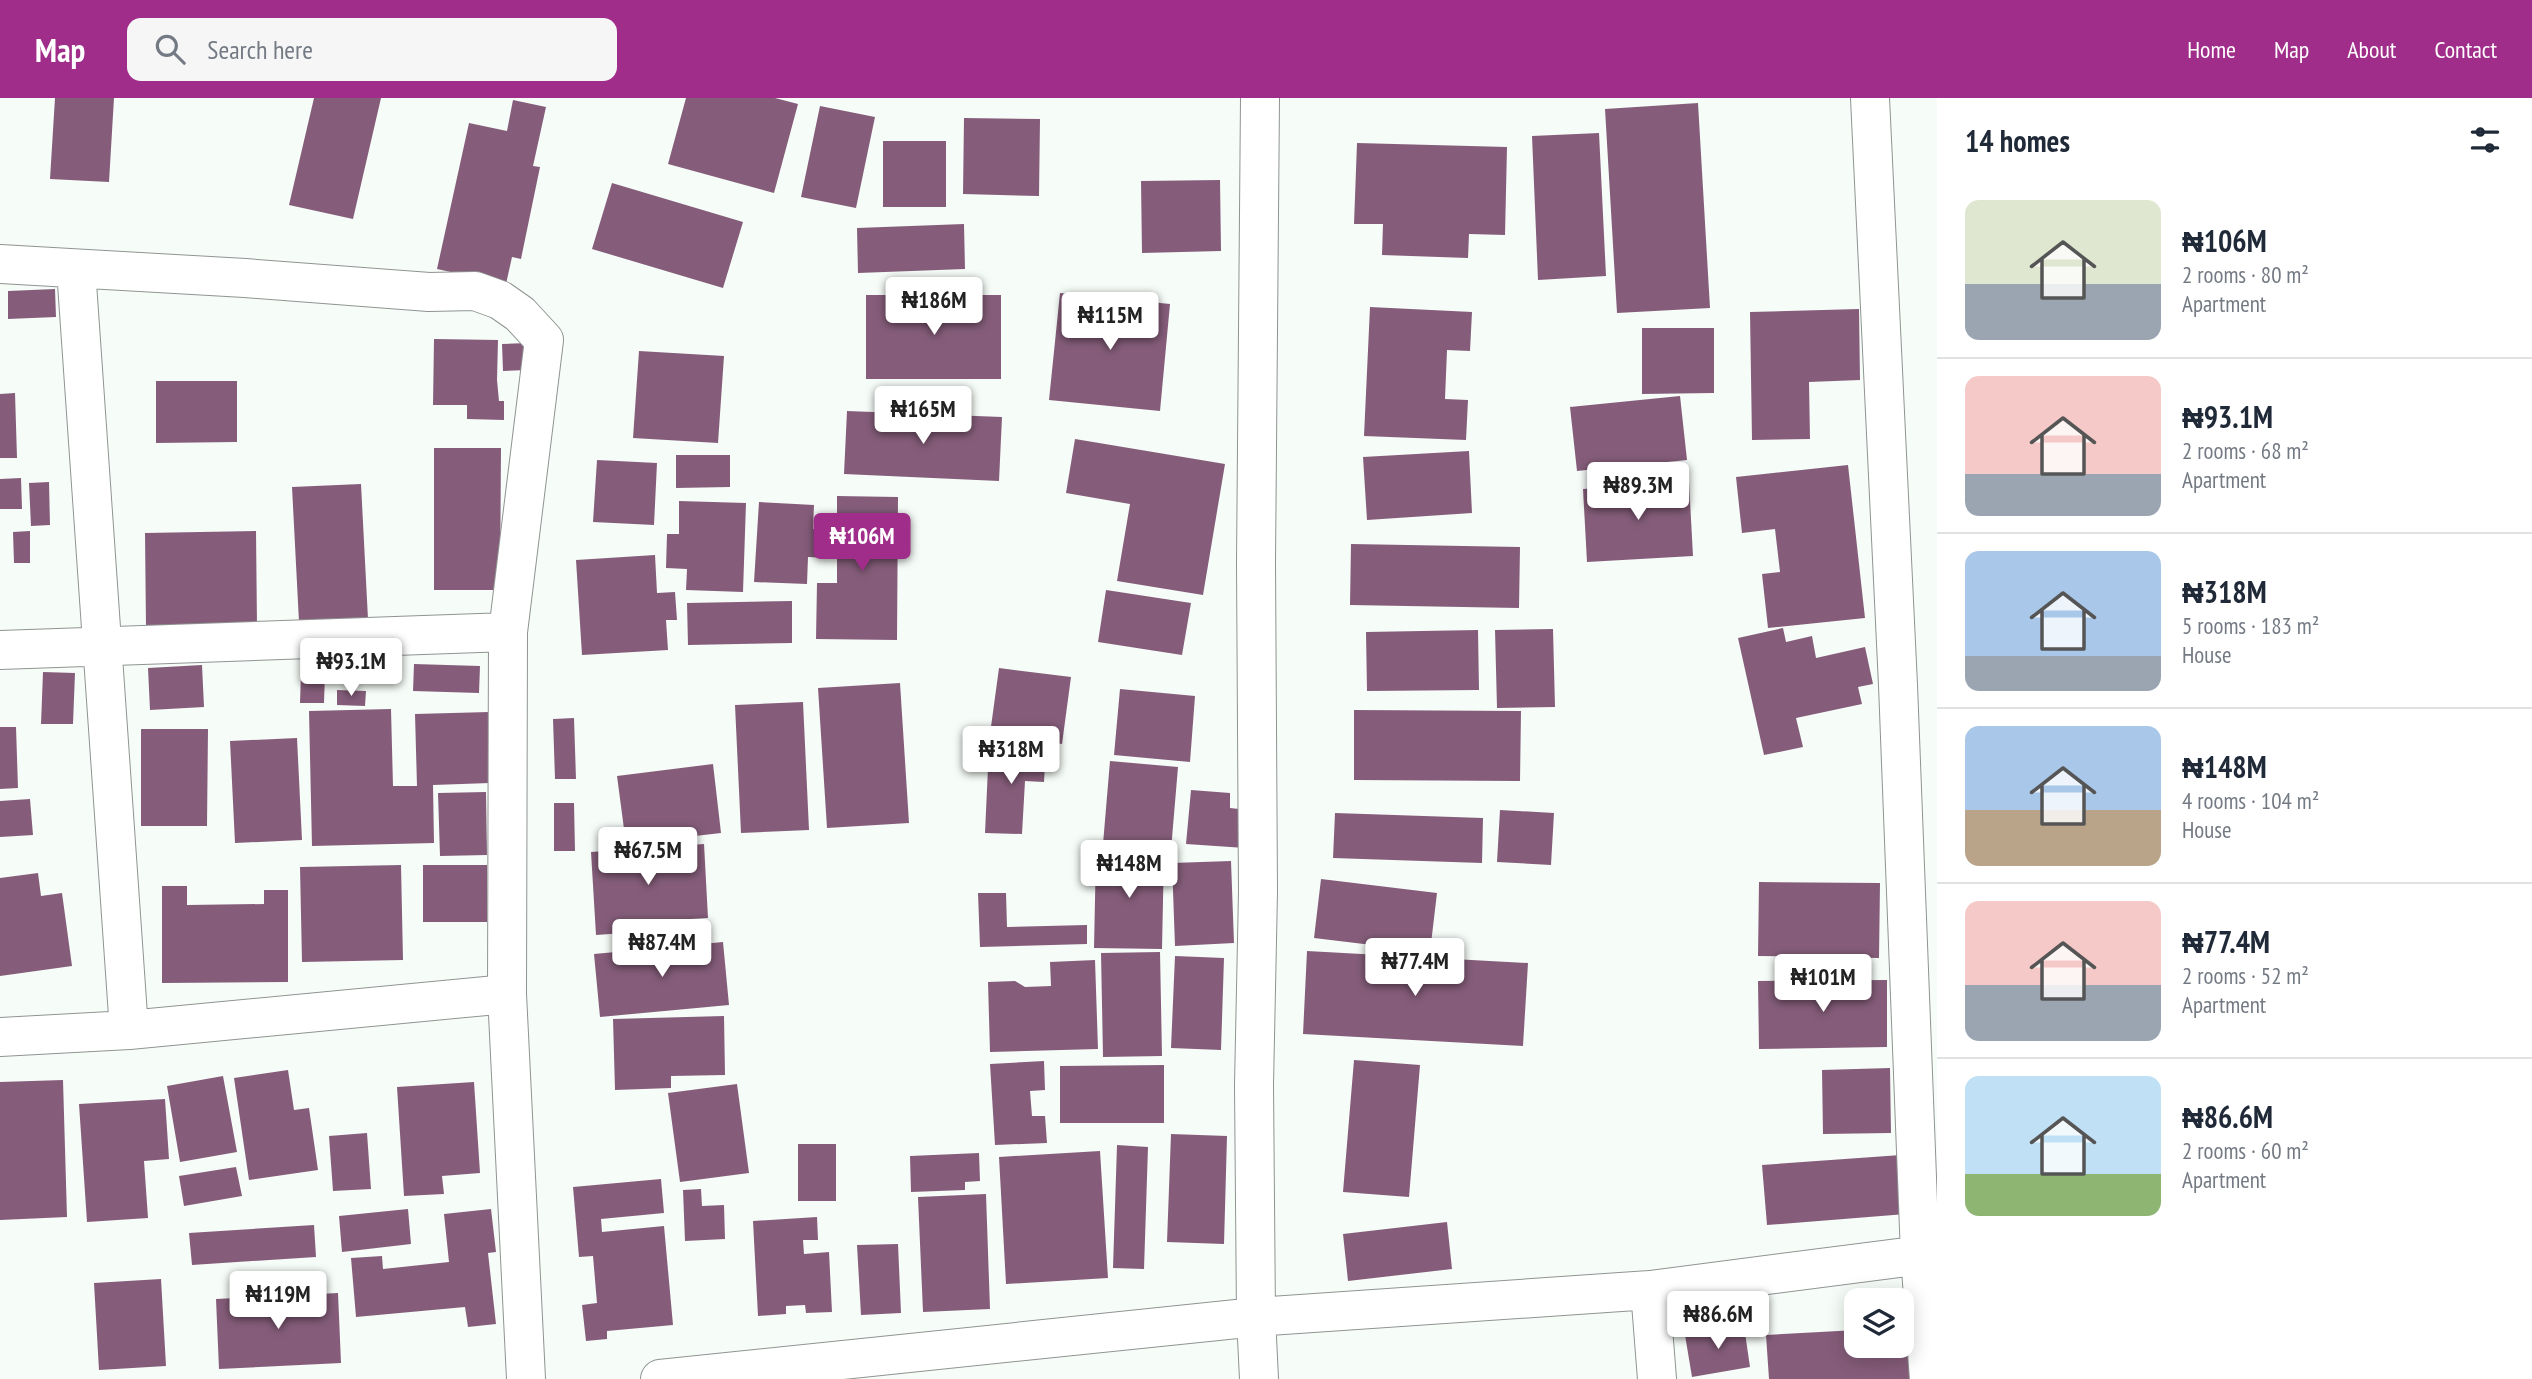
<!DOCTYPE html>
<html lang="en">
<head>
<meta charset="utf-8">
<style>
  body { margin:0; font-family:"PT Sans Narrow",sans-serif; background:#f6f6f7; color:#1f2937; height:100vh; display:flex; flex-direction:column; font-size:26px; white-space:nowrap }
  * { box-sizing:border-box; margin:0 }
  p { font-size:23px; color:#747a83 }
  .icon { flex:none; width:38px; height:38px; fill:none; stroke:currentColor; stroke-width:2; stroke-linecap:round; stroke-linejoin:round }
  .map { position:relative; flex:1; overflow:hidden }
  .details { display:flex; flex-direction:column; background:#fff; width:595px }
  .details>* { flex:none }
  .buttons { position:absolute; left:1844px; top:1190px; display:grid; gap:14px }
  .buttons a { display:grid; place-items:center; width:70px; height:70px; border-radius:14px; background:#fff; box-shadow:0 4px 18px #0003; font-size:35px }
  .price { position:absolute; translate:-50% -60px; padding:0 16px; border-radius:7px; background:#fff; color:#222; font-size:23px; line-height:46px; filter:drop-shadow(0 2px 4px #0008) }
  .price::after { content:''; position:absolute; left:50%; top:42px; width:21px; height:16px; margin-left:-10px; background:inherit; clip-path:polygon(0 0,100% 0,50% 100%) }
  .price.active { background:#a02d8a; color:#fff }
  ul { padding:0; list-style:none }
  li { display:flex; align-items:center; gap:21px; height:175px; padding:0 28px }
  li+li { border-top:2px solid #e0e1e3 }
  li span { display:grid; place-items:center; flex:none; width:196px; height:140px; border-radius:14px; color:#555 }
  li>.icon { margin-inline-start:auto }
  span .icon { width:84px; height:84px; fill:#fffc; stroke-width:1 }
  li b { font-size:30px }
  h2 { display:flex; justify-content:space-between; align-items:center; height:84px; padding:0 28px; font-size:30px }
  header { display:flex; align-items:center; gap:42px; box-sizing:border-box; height:98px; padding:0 35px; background:#a02d8a; color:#fff }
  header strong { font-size:33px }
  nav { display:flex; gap:38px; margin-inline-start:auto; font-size:24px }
  .search { width:490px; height:63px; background:#f6f6f7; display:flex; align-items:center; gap:18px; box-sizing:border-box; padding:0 24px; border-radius:14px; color:#747a83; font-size:26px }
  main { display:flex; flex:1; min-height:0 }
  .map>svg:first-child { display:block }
</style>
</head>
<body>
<header>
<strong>Map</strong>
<div class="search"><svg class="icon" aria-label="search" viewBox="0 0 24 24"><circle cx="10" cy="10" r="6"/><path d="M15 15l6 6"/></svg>Search here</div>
<nav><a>Home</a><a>Map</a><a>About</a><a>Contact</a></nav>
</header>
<main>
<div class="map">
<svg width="1937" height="1281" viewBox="0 0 1937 1281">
  <rect width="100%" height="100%" fill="#f6fcf8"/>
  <!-- building -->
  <path fill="#855d7a" d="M55,0H114L109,84L50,81Z
    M314,0H381L353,121L289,107Z
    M686,0H775L798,6L774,95L668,66Z
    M513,2L546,9L533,68L540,69L521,161L512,159L506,186L437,171L469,25L507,33Z
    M1698,5L1710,210L1617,215L1605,11Z
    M820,8L875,19L856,110L801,99Z
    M964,20L1040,21L1039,98L963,96Z
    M1599,35L1606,178L1538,182L1532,38Z
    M883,43H946V109H883Z
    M1357,45L1507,49L1505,137L1469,136L1468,160L1382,157L1383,126H1354Z
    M1220,82L1221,153L1142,155L1141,83Z
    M612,85L743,124L723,190L592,151Z
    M964,126L965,171L858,175L857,130Z
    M55,191L56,219L8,221V193Z
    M1060,195L1170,206L1160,313L1049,302Z
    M866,197H1001V281H866Z
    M1370,209L1472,214L1470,253L1447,252L1445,301L1468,302L1466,342L1364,338Z
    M1859,211L1860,282L1809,284L1810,341L1752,342L1750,214Z
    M1642,230H1714V295L1642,296Z
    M434,241L498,242L497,282L499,303H504V322L467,321V307H433Z
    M527,245V272L503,273L502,246Z
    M639,253L724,258L718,345L633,340Z
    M156,283H237V344L156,345Z
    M15,295L17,360H0V296Z
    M1680,298L1687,362L1577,373L1570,309Z
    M847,313L1002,319L999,383L844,376Z
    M1075,341L1225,366L1203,497L1117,483L1130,406L1066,395Z
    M434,350H501L500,492H434Z
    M1469,353L1472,415L1367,422L1363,359Z
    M676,357H730V389L676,390Z
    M597,362L657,365L654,427L593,424Z
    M1848,367L1865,520L1768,530L1762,476L1780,474L1775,431L1742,435L1736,379Z
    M21,380L22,411H0V381Z
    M49,384L50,427L31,428L29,385Z
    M1689,384L1693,458L1587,464L1583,391Z
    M361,386L368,521L299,524L292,389Z
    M837,398L898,399L897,542L816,541L817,485H837Z
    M679,403L746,405L743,494L686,492L687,471L666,470L667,436H679Z
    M759,404L814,407L813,431L829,432L827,460L808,459L807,486L754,484Z
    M30,433V465H14L13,434Z
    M256,433L257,528L146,530L145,435Z
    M1351,446L1520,449L1519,510L1350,507Z
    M655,457L657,495L675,494L677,522H666L668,552L582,557L576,462Z
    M1106,492L1191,505L1182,557L1098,544Z
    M792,503V545L688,547L687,505Z
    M1783,530L1786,544L1812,538L1816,560L1865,549L1873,586L1858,589L1862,606L1796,620L1803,649L1764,657L1738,540Z
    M1553,531L1555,609L1497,610L1495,532Z
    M1478,532L1479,592L1367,593L1366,534Z
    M361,557L396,559L394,577L360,574Z
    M414,566L480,568L479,595L413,593Z
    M202,567L204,609L150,612L148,570Z
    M999,570L1071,579L1062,646L990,636Z
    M43,574L75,575L73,626H41Z
    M301,574L325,575L324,605H300Z
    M900,585L909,725L827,730L818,590Z
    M1120,591L1195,598L1190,664L1114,657Z
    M337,592L366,593L365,608L337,607Z
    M803,604L809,732L741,735L735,607Z
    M391,611L393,688H417L415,616L489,614L490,685L433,687L434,745L312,748L309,613Z
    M1354,612L1521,613L1520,683L1354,682Z
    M574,620L576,681H555L553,621Z
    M0,629H16L18,690L0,691Z
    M141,631H208L207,728H141Z
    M297,640L302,742L235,745L230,643Z
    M989,648L1046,651L1044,684L1025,683L1022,736L985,735Z
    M1110,663L1178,669L1171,752L1103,746Z
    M713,666L721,735L626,746L617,678Z
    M1191,692L1230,695V710L1248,712L1245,750L1186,746Z
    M486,694L487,757L440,758L438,695Z
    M30,701L33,737L0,739V703Z
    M554,705H574L575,753H554Z
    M1500,712L1554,715L1551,767L1497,764Z
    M1335,715L1483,720L1482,765L1333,760Z
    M704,746L708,820L637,824L639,834L596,837L591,754Z
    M1096,753L1164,754L1162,851L1094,850Z
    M1231,763L1234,845L1175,848L1172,765Z
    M401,767L403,862L302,864L300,769Z
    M423,767H487V824H423Z
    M38,775L41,798L62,795L72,868L0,878V780Z
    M1321,781L1437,795L1430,854L1314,840Z
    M1759,784L1880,785L1879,860L1758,858Z
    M162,788H187V807L264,806V792H288V884L162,885Z
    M978,795H1006L1007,829L1087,827V846L980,849Z
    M723,844L729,907L600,919L594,856Z
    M1307,853L1528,865L1523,948L1303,936Z
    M1160,854L1162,958L1103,959L1101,855Z
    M1175,858L1224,860L1221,952L1171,950Z
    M1095,862L1098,951L990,954L988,884L1015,883L1025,889L1051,888L1050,864Z
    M1887,882V949L1759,951L1758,883Z
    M724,918L725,977L671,978V990L615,992L613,921Z
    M1354,962L1420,967L1409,1099L1343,1094Z
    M1044,963L1045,992L1030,993L1032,1018H1045L1047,1045L995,1047L990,966Z
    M1164,967V1025H1060V968Z
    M1890,970L1891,1035L1823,1036L1822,972Z
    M288,972L294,1012L309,1010L318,1072L249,1082L234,980Z
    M223,978L237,1054L180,1064L167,988Z
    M63,982L67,1119L0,1122V984Z
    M474,984L480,1075L442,1078L444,1096L404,1098L397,989Z
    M737,986L749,1075L680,1084L668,995Z
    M165,1001L169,1061L144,1063L148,1120L87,1124L79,1006Z
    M367,1035L371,1091L333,1093L329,1038Z
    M1171,1036L1227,1038L1224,1146L1167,1144Z
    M798,1046H836V1103H798Z
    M1117,1047L1148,1049L1144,1171L1113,1170Z
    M1100,1053L1108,1180L1006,1186L999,1059Z
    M979,1055L980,1083L965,1084V1092L911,1094L910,1058Z
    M1901,1057L1906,1116L1767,1127L1762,1067Z
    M236,1069L242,1098L184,1108L179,1078Z
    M661,1081L664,1115L601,1121L602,1134L664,1128L673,1227L607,1233V1241L586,1243L582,1207L597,1205L593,1158L579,1159L573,1089Z
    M701,1091L702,1108L724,1107L725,1141L685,1143L683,1092Z
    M986,1096L990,1211L923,1214L918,1099Z
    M408,1111L411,1146L342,1154L339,1118Z
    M491,1111L496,1154L488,1155L496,1226L468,1229L465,1209L356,1219L351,1160L382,1158L383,1171L449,1164L444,1116Z
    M817,1119L818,1142H803L804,1156L829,1154L832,1214L806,1215L805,1207L786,1208V1216L758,1218L753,1123Z
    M1447,1124L1452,1171L1348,1183L1343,1136Z
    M314,1127L316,1159L192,1167L189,1135Z
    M898,1146L901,1215L861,1217L857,1147Z
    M161,1181L166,1268L99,1272L94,1185Z
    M338,1195L341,1265L219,1271L216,1201Z
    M1744,1228L1750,1269L1692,1279L1685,1237Z
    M1917,1228L1920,1281H1769L1766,1237L1857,1232V1248H1902V1229Z"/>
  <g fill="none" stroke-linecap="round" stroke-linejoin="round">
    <defs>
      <path id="minor" d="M1870,0L1898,587L1920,1157L1929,1281
        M0,166L245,180L429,194L475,193L500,202L520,216L544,242L508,534L507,896L526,1281
        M76,171L129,932
        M0,552L508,534
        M0,939L129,932L507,896
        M1650,1192L1657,1281
        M660,1281L1256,1219L1650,1192L1937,1155
        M1259,1281L1256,1219L1254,987L1258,794L1256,465L1260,0"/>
    </defs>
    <!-- minor casing -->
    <use href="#minor" stroke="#8f9491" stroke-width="40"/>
    <!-- minor -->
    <use href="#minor" stroke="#fff" stroke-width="38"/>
  </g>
</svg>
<div class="buttons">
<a><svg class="icon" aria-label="layers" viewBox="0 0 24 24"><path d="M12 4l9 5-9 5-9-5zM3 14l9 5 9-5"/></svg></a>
</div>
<b class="price" style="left:934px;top:239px">₦186M</b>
<b class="price" style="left:1110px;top:254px">₦115M</b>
<b class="price" style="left:923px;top:348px">₦165M</b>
<b class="price" style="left:1638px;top:424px">₦89.3M</b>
<b class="price active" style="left:862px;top:475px">₦106M</b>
<b class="price" style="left:351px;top:600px">₦93.1M</b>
<b class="price" style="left:1011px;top:688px">₦318M</b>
<b class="price" style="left:648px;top:789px">₦67.5M</b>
<b class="price" style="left:1129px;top:802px">₦148M</b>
<b class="price" style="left:662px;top:881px">₦87.4M</b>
<b class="price" style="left:1415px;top:900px">₦77.4M</b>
<b class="price" style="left:1823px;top:916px">₦101M</b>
<b class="price" style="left:278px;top:1233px">₦119M</b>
<b class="price" style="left:1718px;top:1253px">₦86.6M</b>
</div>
<section class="details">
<h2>14 homes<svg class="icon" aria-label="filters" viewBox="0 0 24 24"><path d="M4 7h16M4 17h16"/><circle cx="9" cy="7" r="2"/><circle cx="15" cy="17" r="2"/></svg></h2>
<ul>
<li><span style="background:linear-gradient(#dfe7d0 60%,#9aa5b1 0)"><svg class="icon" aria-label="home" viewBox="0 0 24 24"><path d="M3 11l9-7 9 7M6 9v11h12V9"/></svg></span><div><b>₦106M</b><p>2 rooms · 80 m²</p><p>Apartment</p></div></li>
<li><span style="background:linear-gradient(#f6c9c9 70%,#9aa5b1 0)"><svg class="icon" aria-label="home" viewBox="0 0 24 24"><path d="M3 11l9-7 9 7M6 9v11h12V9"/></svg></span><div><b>₦93.1M</b><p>2 rooms · 68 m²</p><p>Apartment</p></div></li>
<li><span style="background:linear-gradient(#a9c7e8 75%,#9aa5b1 0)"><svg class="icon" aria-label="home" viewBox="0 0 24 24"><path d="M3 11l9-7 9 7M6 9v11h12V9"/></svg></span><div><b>₦318M</b><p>5 rooms · 183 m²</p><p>House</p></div></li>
<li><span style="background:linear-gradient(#a9c7e8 60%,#b9a48a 0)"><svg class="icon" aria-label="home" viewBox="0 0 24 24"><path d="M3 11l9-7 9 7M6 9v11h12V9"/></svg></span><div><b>₦148M</b><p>4 rooms · 104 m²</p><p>House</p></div></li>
<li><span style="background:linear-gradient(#f6c9c9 60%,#9aa5b1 0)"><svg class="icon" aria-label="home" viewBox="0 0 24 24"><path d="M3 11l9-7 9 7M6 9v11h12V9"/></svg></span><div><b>₦77.4M</b><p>2 rooms · 52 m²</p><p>Apartment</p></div></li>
<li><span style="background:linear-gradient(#bfe0f5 70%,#8fb573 0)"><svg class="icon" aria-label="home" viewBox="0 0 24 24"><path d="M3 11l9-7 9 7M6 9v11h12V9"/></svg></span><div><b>₦86.6M</b><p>2 rooms · 60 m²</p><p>Apartment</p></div></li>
</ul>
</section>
</main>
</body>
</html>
